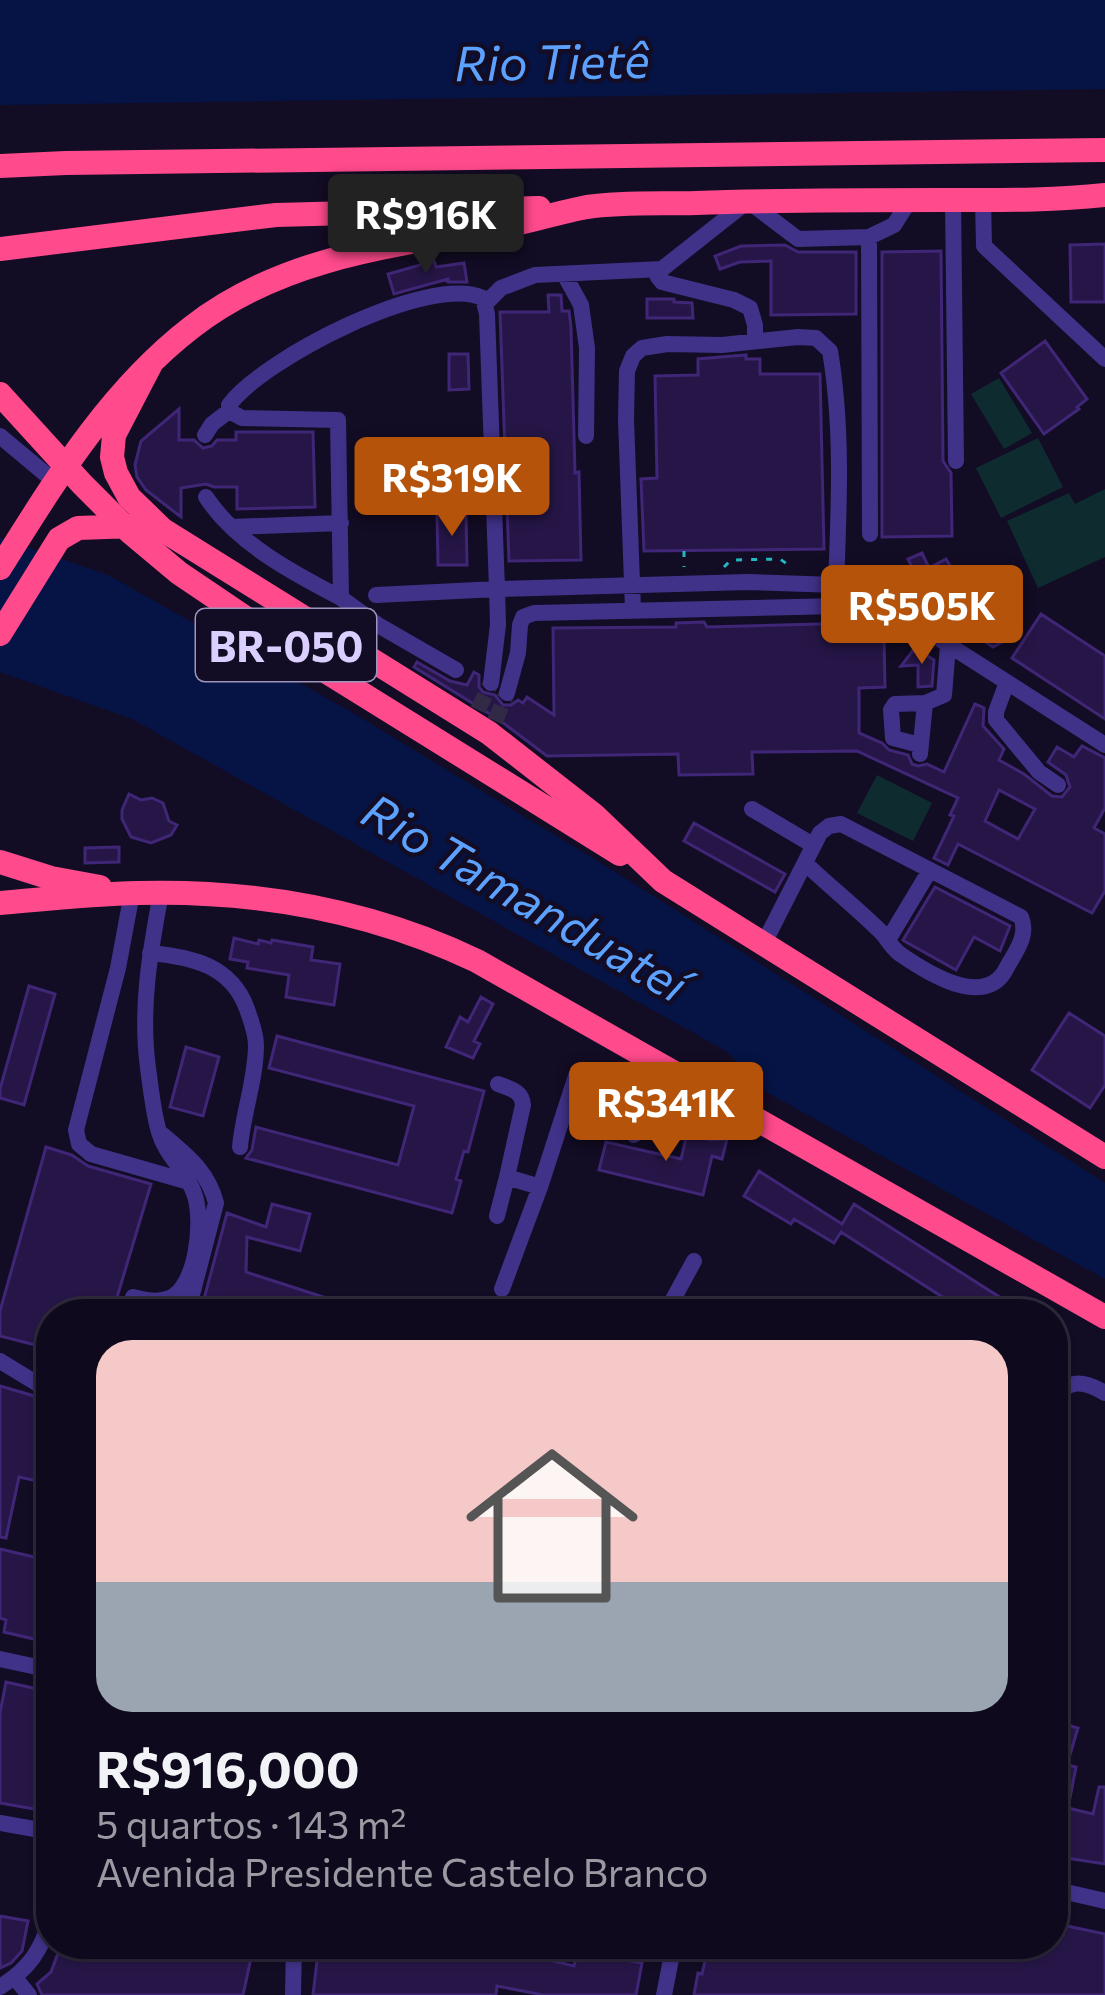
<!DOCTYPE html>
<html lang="pt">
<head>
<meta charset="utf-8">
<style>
  body { margin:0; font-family:Commissioner,sans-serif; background:#1c1729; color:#f1f3f6; height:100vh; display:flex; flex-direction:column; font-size:45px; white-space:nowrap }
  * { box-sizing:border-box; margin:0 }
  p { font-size:39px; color:#9b9aa3 }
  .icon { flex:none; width:66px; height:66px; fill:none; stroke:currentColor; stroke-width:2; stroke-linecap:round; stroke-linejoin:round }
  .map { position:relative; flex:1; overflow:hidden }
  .side { position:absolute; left:36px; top:1299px; width:1032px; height:660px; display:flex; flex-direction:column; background:#0e091c; border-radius:48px; box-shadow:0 3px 9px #0004,0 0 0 3px #2e2a3b }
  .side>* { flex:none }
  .price { position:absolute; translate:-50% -102px; padding:0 27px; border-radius:12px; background:#b45309; color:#fff; font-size:39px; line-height:78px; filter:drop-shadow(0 3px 6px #0008) }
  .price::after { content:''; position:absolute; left:50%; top:72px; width:36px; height:27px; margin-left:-18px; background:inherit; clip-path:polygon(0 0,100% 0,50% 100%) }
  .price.current { background:#222; color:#fff }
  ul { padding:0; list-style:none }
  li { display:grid; align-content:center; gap:24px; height:636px; padding:0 60px }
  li+li { border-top:3px solid #2e2a3b }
  li span { display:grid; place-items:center; height:372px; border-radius:36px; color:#555 }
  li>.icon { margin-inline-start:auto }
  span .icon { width:216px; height:216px; fill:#fffc; stroke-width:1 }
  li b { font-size:51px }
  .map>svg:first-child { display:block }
</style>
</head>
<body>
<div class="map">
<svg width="1105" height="1995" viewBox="0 0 1105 1995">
  <rect width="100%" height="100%" fill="#130c25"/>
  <!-- green -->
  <path fill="#0e2c2f" d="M999,378L1032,433L1004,449L971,394Z
    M1038,438L1063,487L1001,518L976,468Z
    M1105,489V557L1038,588L1007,521L1069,493L1075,504Z
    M877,775L932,803L913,841L857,813Z"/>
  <!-- water -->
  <path fill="#051445" d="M0,0H1105V89L0,105Z
    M0,538L108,575L348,710L614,871L1105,1183V1279L768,1093L726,1051L132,719L0,672Z"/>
  <!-- building -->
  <path fill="#261647" stroke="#3f2676" stroke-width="3" fill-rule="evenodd" d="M1105,244V302H1071L1070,245Z
    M785,245L798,252H856V314L771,315V261L740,262L720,269L715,256L741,246Z
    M941,251L943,461L951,473L952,536L882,537V252Z
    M434,261L436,267L464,263L467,282H448V279L394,294L388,274Z
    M548,295H561L562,311H569L571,327L575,473L579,472L581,560L509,561L500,312H549Z
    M647,299H674V302L692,303L693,318H647Z
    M1045,341L1087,399L1077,407L1079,409L1044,434L1001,373Z
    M449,354H468L469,389L449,390Z
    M746,355V359H760V374H820L824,549L644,551L641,479L657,478L655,376L698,375V359Z
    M179,409V440H194L203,448L212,446L217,440H236V432H313L315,507L237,509V487H214L206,484L181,488V517L146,490L137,477L135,465L141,441Z
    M466,512L467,565H438L437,514Z
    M922,553L929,568L946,559L955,574L938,582L995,618L1003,613L1017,634L993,647L923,601L911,583L916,576L908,559Z
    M1041,614L1105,656V719L1012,658Z
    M704,622L707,627L857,623V637H884L885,687L859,688V733L882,743L889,750L908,755L912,764L918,766L927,764L944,772L975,704L984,708L983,726L1004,749L999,760L1024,774L1052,796L1062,797L1070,787L1066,775L1048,762L1057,747L1074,757L1082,746L1105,758V808L1094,828L1105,834V891L1092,913L958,844L948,865L934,858L954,816L950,815L958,798L857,751L752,752L753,774L679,775L678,754L547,756L498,719L414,667L417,662L450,681L467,685L474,672L479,675V687L483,692L495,695L503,705H511L518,700L523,703L527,697L554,715L553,628L676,627V623ZM999,790L1035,809L1018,839L985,821Z
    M915,648L934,660L932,686L918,687V665L901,666Z
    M129,794L141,800L152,798L163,803L169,821L177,825L171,835L151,843L131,837L122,819V810Z
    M694,823L785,874L775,892L684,841Z
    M119,847V862L85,863V848Z
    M935,887L1010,926L1000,951L974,937L956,970L906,942L903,940Z
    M234,938L258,944L259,940L271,943L272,940L313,947L311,960L340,964L334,1005L286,997L289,975L247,968L248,962L230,959Z
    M29,986L55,994L24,1105L0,1098V1089Z
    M481,997L493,1004L474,1041L480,1044L473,1058L446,1047L460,1017L468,1022Z
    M1069,1013L1105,1036V1085L1090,1108L1032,1070Z
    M277,1036L484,1091L468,1152L464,1151L456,1179L461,1181L452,1213L246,1158L252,1150L256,1127L398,1165L414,1106L269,1068Z
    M186,1047L219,1057L203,1116L170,1107Z
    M587,1083H593L611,1092L602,1131L574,1124Z
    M688,1130L710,1140L727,1139L722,1159L712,1156L703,1195L599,1170L606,1142L681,1159Z
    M46,1147L72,1155L88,1166L151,1184L112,1314H51V1349L0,1336V1311Z
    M759,1171L842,1224L854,1204L1026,1314H969L841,1232L834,1243L794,1219L791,1224L744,1196Z
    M272,1204L310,1214L300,1251L247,1237L246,1272L367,1311V1314H200L227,1213L266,1227Z
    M0,1386L31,1395L51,1405V1484L19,1477L6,1538L0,1537Z
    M0,1549L51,1561V1643L4,1632L6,1620L0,1618Z
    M6,1682L51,1692V1812L0,1803V1713Z
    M1053,1721L1078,1728L1067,1765L1076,1767L1068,1808L1093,1814L1099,1787H1105V1864L1053,1856Z
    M0,1916L28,1921L22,1951L11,1963L0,1968Z
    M1053,1923L1105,1934V1995H694L698,1973L702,1974L709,1944H1053Z
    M91,1944H254L243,1995H42L37,1984L51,1972L61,1945L89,1956Z
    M319,1944H482L574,1966L577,1951L642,1963L636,1995H543L497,1986L496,1995H313Z"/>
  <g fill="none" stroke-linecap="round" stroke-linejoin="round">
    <!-- minor-tunnel -->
    <path stroke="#312946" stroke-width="16" stroke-dasharray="16 8" stroke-linecap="butt" d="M478,710L491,683
      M495,721L507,693"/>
    <!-- path -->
    <path stroke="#23b7c0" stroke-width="3" stroke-dasharray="6 9" stroke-linecap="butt" d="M684,551V567
      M724,567L731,560L780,559L787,564"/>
    <!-- minor -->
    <path stroke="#403288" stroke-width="16" d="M983,199L984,246L1105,359
      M953,200L956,461
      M869,237L870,534
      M564,274L581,305L587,348L586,436
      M485,304L501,288L535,275L662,269
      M755,341V325L750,308L734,300L662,282L658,277L662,269L748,201L798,239L869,237L894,225L910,200
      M205,435L212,424L229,411
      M0,436L55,482
      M206,497C236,543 293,573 341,598
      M232,527L341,523
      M376,595L497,589L487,314L483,298C429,273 263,359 229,405V411L242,418L338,420L341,598L378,625L456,670
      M633,610L626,419L627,371L633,356L642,348L667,344L722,345L798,337L816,338L830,351C843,428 839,507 836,585
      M1007,682L996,712V720L1039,772L1058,785
      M491,683L498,625L497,589L748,582L836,585L869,594L1105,745
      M507,693L518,653L520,625L523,617L534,613L887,605
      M920,745L893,738L891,710L895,704L925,703
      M920,754L925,703L944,695L948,645
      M752,809L813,845
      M132,893L118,968L76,1130L79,1144L91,1154L189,1182
      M888,940L930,870
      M764,943L820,833L829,826L841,824L1021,917C1029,936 1015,952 1006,969C985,1010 926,972 900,954C892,948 888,940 882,933C857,908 830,887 805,863
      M150,953C192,957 231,965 247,1009C251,1021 256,1033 256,1045C256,1079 243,1113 240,1147
      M498,1084C511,1089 522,1091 523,1105L507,1177
      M163,1135C187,1156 208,1171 216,1203L187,1314
      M634,1135L668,1068
      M497,1216L507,1177L540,1187
      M502,1289L540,1187L576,1076L581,1071L596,1070L714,1128
      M133,1297C145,1300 158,1303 170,1298C197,1286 203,1221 195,1196C188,1172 166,1157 159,1132C153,1112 151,1089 148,1068C140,1008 150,952 161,893
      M665,1314L694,1261
      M0,1361L51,1392
      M1053,1402C1067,1378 1083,1380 1105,1393
      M0,1659L51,1670
      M0,1823L51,1832
      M1053,1889L1105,1901
      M632,1944L673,1951
      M15,1978L29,1995
      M0,1987C29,1969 42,1950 51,1917
      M293,1995L294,1944
      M664,1995L674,1944"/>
    <!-- highway -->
    <path stroke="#ff4a8c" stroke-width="24" d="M0,166L66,163L1105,150
      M0,249L276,215L539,208
      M152,362L114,435L112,457L116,473L129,497L163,530L489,733L594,815L663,881L1105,1157
      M0,394L82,484L130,532L179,573L314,664L620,854
      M0,568C55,481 109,391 192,327C278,260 385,246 490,229C523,224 555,213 587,207C622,202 661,204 696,203C778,200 860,200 942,200C996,200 1051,201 1105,195
      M0,634L59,539L78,528L134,526
      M0,862L51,878L100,887
      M0,903C46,899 92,894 138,893C256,890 370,910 477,961L1105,1317"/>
  </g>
  <g text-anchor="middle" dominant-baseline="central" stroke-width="9" stroke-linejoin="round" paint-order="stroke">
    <!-- shield labels -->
    <rect fill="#130c25" stroke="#9f94be" stroke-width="3" x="196" y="609" width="180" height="72" rx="9"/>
    <g font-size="42" font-weight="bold" fill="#dbcfff">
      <text x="286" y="645">BR-050</text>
    </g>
    <!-- water labels -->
    <g font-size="48" font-style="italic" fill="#5da1ff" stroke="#130c25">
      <text transform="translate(552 60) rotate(-1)">Rio Tietê</text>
      <text transform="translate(526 896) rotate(30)">Rio Tamanduateí</text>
    </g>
  </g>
</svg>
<b class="price current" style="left:426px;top:276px">R$916K</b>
<b class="price" style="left:452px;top:539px">R$319K</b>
<b class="price" style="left:922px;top:667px">R$505K</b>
<b class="price" style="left:666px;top:1164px">R$341K</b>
<section class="side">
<ul>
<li><span style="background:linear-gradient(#f6c9c9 65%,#9aa5b1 0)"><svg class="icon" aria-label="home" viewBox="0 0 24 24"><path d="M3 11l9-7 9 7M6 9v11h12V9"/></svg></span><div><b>R$916,000</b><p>5 quartos · 143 m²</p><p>Avenida Presidente Castelo Branco</p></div></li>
</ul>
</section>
</div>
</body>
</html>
